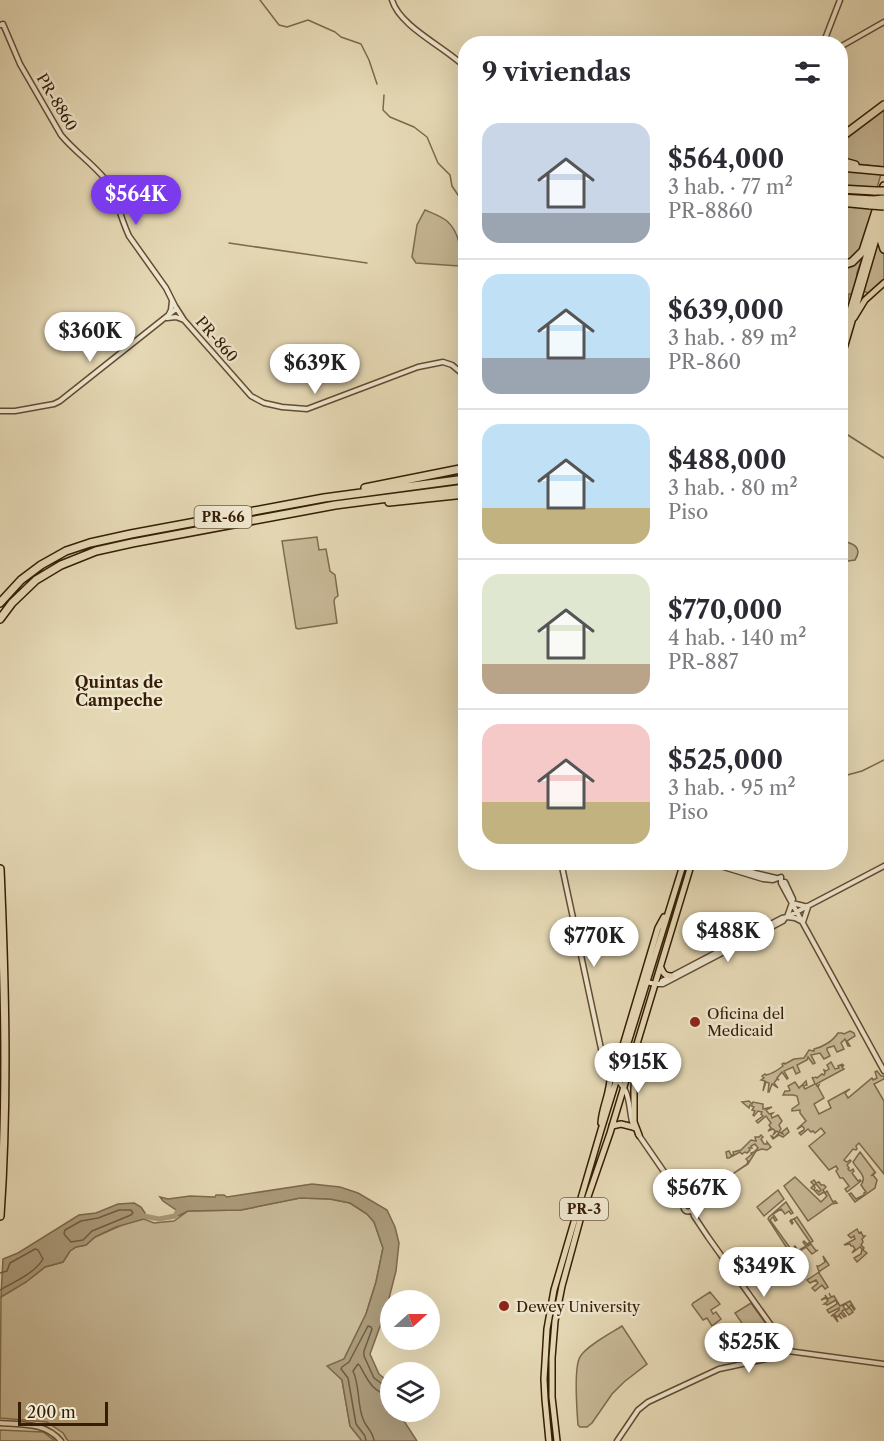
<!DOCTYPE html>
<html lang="es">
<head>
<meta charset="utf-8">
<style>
  body { margin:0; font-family:"Libre Caslon Text",serif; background:#f2f2f3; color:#2b2b33; height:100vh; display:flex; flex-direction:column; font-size:22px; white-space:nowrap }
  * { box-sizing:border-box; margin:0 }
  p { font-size:20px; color:#7c7c81 }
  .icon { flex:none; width:33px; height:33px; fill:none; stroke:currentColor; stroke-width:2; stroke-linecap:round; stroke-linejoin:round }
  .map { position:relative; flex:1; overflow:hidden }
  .drawer { position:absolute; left:458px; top:36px; width:390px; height:834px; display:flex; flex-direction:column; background:#fff; border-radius:24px; box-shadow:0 6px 24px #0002 }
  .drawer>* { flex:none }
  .needle { width:39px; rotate:69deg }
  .tools { position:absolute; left:380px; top:1290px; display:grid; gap:12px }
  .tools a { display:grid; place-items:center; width:60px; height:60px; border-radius:50%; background:#fff; box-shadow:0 6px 24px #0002; font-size:30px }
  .scale { position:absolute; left:18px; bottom:15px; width:90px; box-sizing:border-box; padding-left:6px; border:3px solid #361e06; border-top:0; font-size:16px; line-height:21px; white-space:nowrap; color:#361e06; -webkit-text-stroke:4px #eee6ce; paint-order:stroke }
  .price { position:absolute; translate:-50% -51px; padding:0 14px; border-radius:21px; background:#fff; color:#222; font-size:20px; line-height:39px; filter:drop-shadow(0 2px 3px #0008) }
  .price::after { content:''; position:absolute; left:50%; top:36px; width:18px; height:14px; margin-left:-9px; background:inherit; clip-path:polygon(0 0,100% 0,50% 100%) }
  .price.current { background:#7c3aed; color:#fff }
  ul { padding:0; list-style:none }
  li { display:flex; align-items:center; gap:18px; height:150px; padding:0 24px }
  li+li { border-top:2px solid #e1e1e2 }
  li span { display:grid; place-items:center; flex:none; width:168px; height:120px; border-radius:18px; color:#555 }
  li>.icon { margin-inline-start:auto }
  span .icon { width:72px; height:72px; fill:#fffc; stroke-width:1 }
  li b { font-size:26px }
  h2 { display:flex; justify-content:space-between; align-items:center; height:72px; padding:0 24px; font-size:26px }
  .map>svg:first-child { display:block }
</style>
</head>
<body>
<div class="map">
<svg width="884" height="1441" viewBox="0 0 884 1441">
  <rect width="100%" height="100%" fill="#e5d8b4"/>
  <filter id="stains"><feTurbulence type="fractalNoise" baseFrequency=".00333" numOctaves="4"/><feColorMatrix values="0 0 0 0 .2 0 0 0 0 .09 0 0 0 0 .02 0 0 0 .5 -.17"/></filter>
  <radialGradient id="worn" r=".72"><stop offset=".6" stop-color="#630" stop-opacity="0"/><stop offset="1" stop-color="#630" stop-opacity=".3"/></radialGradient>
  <!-- green -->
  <path fill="#c7b896" stroke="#7e6b4e" stroke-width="1.5" d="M884,109V167L858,164L840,159V141Z
    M840,169L881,174L877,188L840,185Z
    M840,206L874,208L864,243L854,258L840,264Z
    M425,210C432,213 441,216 447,221C459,232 463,252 459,266L416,263L412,257L417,225Z
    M878,240L884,251V281L869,293L862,291Z
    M863,256L857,273L856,286L853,294H849C848,305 843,317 840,328V269L853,264Z
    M317,537L319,550L326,549L330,571L335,575L338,596L335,598L334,601L337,623L298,629L296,628L282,541Z
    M840,540C851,543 864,546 855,560L848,561L840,559Z
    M850,1031L854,1033L855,1036L847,1041L850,1046H848L845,1039L841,1043L844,1049L837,1052L834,1046L827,1048V1050L830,1056L824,1059L820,1053L811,1055L815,1063L813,1064L808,1057L807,1060L797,1065L800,1072L796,1074L793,1067L784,1071L788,1078L787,1079L782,1072L777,1078L779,1080L777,1079L774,1083L778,1088L772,1084L769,1092H768L769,1083L766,1082L763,1091L765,1081L761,1080L764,1078L762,1076L765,1074L766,1075C771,1074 778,1070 783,1066L782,1064L784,1063L785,1064L794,1059L804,1058L809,1050L814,1051V1049C823,1047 833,1041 838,1033H842L844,1034Z
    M831,1062L835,1069L839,1068L838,1066L843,1064L841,1066L844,1065L842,1067L844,1069L816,1084L817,1086L819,1085L818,1087L824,1098L814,1104L819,1114L831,1108L828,1101L850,1089L845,1093L848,1098L872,1078L873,1080L877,1078L875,1072L877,1071L881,1076H884V1079L874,1084L884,1101V1174L859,1143L856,1146L857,1149L856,1150L853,1149L844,1160L847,1162L850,1160L851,1161L847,1165L849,1168L848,1169L850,1171L853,1169L854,1171L852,1173L858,1181L860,1180L861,1181L847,1192L845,1189L849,1186L843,1178H840L836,1171L838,1169L836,1166L829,1170L809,1146L825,1133L821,1128L815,1133L813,1131L811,1132L808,1129L801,1135L799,1133L804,1130V1128L802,1126L797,1129L806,1121L800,1113V1110L792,1111V1109L799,1104L797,1096L793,1095H783L785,1091H789L790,1090L788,1086L795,1082L799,1088L806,1081L807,1085L803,1086L805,1089L815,1084L812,1077L813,1078L816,1077L817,1078L822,1074L824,1075L825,1073L824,1070L826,1071L829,1069L827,1065Z
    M749,1101L752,1104L753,1102L763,1104V1109L772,1107L766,1110L769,1114L773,1113L771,1115L772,1118L778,1115L782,1121L779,1125L781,1129L779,1132L783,1134L782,1132L787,1128L789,1132L783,1137L779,1135L773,1139L771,1136H772L774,1138L779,1133L777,1131L773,1135L775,1131L773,1129L768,1131L771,1128L769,1125L771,1123L766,1116L758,1123L756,1121L763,1116L761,1114L762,1112L758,1111L754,1116L753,1115L755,1111L752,1110L754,1107L750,1105L749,1108L742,1102Z
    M761,1135L763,1137L761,1139L764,1144H767V1142L771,1147L767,1150L762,1149L756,1151L748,1164L716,1185L715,1184L725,1179L747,1164L748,1161L746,1159L752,1154L751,1153L754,1152L758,1148L755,1144L751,1146L752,1148H749L750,1150L747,1153L745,1152L742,1154L740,1152L729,1158H727L726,1152L729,1151L731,1155H734L733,1152L741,1150L751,1140L756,1141L755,1137H759Z
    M860,1152L875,1172L871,1176L876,1172L873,1175L877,1180L875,1188L855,1202L849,1194L851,1193L856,1199L864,1195V1193L866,1192L861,1185C868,1176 857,1170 853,1162Z
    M795,1177L821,1202L827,1196L824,1192L819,1195L815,1191L817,1190L819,1192L821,1190L816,1184L814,1185L815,1188L814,1190L811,1188L814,1185L811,1182L814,1180L816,1183L819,1182L821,1185H824L826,1187L823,1190L825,1193L827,1191L833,1202L835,1201L837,1203L832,1204L808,1221L784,1186Z
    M778,1190L784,1199L764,1216L757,1207Z
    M300,1198L330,1199L350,1203L367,1214L374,1222L383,1248L376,1282L366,1314L344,1359L342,1380L350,1426L362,1441H68L63,1433L47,1422L0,1418L1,1297L26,1282L45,1267L63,1262L70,1251L76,1247L86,1245L95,1237L131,1221L144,1219L154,1223L174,1221L188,1211L241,1210Z
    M786,1202L793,1213L791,1214L789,1211L785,1214L781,1209L773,1214L777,1220L775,1221L773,1217L770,1220L793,1252L795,1250L794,1247L795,1246L798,1251L806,1246L803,1242L804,1241L807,1244L810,1242L794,1219L791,1220L793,1223L792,1224L790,1221L797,1217L813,1241L807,1245L808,1246L811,1244L816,1251L818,1250L812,1254L806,1247L792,1256L768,1219L769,1217Z
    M857,1229L859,1233L861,1232L863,1236H865L862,1239L863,1242L861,1245L864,1248L863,1250L867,1253L857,1262L854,1258L861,1254L862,1249L860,1247L852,1253L855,1249L853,1246H851L850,1244L844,1245L855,1239L854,1236L851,1238L848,1235Z
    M823,1256L829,1265L820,1271L819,1273L828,1287L825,1289L822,1285L815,1291L812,1288L818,1283L816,1280L810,1283L807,1280L819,1272L817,1266H819L825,1262Z
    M710,1292L720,1304L711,1310L713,1314L716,1312L721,1319L712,1326L707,1318L703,1320L692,1305L693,1303Z
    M829,1293L831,1297L834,1296L840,1306L850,1301L855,1309L854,1310L851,1305L849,1307L853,1312L849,1315L845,1310L849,1308L846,1304L843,1306L845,1309L842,1311L846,1316L844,1317L841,1313L839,1315L842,1319L839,1316L836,1317L838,1322L834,1317L836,1316L835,1315L831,1316L839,1310V1308L829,1313L827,1310L837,1304L836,1300L827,1305L826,1304H824L828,1301L826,1298L821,1300L826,1297L825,1295L828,1299L831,1297Z
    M751,1303L771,1331L770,1333L777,1345L775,1347L776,1349L763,1354L735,1313Z
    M622,1326L647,1364L624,1382L612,1394L592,1423L587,1427H580L578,1425C577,1412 574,1367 580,1357C586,1346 611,1333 622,1326Z
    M0,1430L43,1432L55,1441H0Z"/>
  <!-- water -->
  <path fill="#aa9979" stroke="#7c684b" stroke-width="1.5" d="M312,1184L340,1187L358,1193L387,1210L395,1227L399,1243L396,1271L386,1310L370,1354L379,1374L390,1383V1412H401L402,1418L417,1441H362L350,1426L342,1380L327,1366L344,1359L366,1314L376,1282L383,1248L374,1222L367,1214L350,1203L330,1199L300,1198L241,1210L188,1211L178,1216L176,1210L163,1201L160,1197L168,1199L190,1196L215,1197L216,1195H224L227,1197Z
    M134,1203L141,1207L145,1213L144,1219L116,1227L95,1237L86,1245L76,1247L70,1251L63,1262L45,1267L26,1282L1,1297L3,1259L18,1253L79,1215L96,1213L118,1204Z"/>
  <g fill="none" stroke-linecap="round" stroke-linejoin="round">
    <!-- shore -->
    <path stroke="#705c40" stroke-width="1.5" d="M119,1210H131L133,1213L131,1215L92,1231L83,1240L71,1242L64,1234L65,1230L81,1221L98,1218Z
      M0,1273L7,1271L10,1263L35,1249L38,1250L43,1259C35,1273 14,1282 0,1290
      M366,1441L365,1436L356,1424L348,1378L341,1369L342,1367L349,1362L368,1326L371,1327L372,1329L364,1351V1356L374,1378L385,1386L390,1387
      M374,1441C373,1431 366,1428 363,1419C357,1404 360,1386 353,1371L358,1364L360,1366C367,1379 373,1393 390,1395"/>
    <!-- stream -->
    <path stroke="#7c684b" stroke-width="1.5" d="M260,0L279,25L287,27L308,20L335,32L341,37L361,44L369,60L377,84
      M384,95L383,110L390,117L414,127L427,137L438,163L450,175L452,186L460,198L465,200
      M229,243L367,263
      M840,430L884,458
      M840,777L862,771L884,760"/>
    <!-- river -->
    <path stroke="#aa9979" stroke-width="5" d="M139,1215L159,1219L175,1216L180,1207"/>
    <defs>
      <path id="tertiary" d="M392,0C400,27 445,47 465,67
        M0,25L3,24L20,64L61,135C74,151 92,163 105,179C117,197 120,217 129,236L166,288L175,306L184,320L251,396L264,403L282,407L307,409L418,367L443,362L452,365L465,376
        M823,44L840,0
        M840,47L884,22
        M172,301L171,310L167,318L176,317L184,320
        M0,411H15L54,404L60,401L176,309
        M561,862L603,1058C607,1071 618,1078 625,1090C631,1101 629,1116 634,1128
        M707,862L763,879L773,880L781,877V883L788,896L884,1071
        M719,862L755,873L776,878
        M782,882H785L793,899L792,902
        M792,903L808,907L803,922L795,918L787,917Z
        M646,982L656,984H663L783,921L785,918
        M661,983L662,981L782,918L787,917L884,866
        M638,1134L678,1192L689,1202
        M683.5 1207a4.5 4.5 0 1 1 9 0a4.5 4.5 0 1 1-9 0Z
        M692,1209L694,1216L708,1237L783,1342L786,1351
        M773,1356L781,1347L778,1340
        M0,1423C22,1425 45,1422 61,1441
        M617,1441L638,1410L648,1402L719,1369L766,1359L788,1351L884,1364"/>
      <path id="primary" d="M854,318L865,300L884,283
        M840,344L882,203
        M840,362L884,212
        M661,968C663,973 665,976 671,976
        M636,1051L634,1090V1122L639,1135
        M603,1061L612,1065L618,1062L658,928L664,917
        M601,1123C602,1105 612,1090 610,1072
        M612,1126L621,1124L633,1127
        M549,1441L545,1399L544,1379L547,1329L554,1290L601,1130L684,862
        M557,1441L552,1397V1358L555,1321L562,1286L580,1220L610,1133L692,862"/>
      <path id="motorway" d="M840,138L884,105
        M840,161L855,165
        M840,167L884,171
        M840,189L875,191
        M840,198L873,200
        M840,202L871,205
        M882,220L881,240L884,249
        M840,266L852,262L863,251L884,186
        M365,488L465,468
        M389,502L465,494
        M0,603L21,580L41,565L66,551L90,543L131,534L324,498L465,479
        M0,619L12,603L36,580L61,565L96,551L132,543L335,505L465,488
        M0,1216C8,1100 5,985 0,869"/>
    </defs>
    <!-- tertiary casing -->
    <use href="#tertiary" stroke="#624c32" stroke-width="7"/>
    <!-- primary casing -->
    <use href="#primary" stroke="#361e06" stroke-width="8"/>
    <!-- motorway casing -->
    <use href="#motorway" stroke="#361e06" stroke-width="10"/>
    <!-- tertiary -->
    <use href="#tertiary" stroke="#eee6ce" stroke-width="4"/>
    <!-- primary -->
    <use href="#primary" stroke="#e5d8b4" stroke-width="5"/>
    <!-- motorway -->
    <use href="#motorway" stroke="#e5d8b4" stroke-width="7"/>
    <defs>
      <path id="motorway-bridge" d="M875,191H884
        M873,200L884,199
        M871,205L884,206"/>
    </defs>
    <!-- motorway-bridge casing -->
    <use href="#motorway-bridge" stroke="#361e06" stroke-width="10" stroke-linecap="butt"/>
    <!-- motorway-bridge -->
    <use href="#motorway-bridge" stroke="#e5d8b4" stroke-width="7"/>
  </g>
  <!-- markers -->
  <g fill="#8f2418" stroke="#eee6ce" stroke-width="2">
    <circle cx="695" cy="1022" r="6"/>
    <circle cx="504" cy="1306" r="6"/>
  </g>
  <g text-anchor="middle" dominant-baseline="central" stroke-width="5" stroke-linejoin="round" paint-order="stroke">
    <!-- shield labels -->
    <g fill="#eee6ce" stroke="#6d5a42" stroke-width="1.5">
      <rect x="194.5" y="506" width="57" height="22" rx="4.5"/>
      <rect x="560" y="1198" width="48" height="22" rx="4.5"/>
    </g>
    <g font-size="14" font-weight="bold" fill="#361e06">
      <text x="223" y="517">PR-66</text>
      <text x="584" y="1209">PR-3</text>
    </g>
    <!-- street labels -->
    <g font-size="15" fill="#361e06" stroke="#eee6ce">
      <text transform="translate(57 102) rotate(59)">PR-8860</text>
      <text transform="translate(217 339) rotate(49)">PR-860</text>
    </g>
    <!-- poi labels -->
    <g font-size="15" fill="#361e06" stroke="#eee6ce" text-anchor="start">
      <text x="707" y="1013">Oficina del<tspan x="707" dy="17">Medicaid</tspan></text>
      <text x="516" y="1306">Dewey University</text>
    </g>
    <!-- neighbourhood labels -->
    <g font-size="16" font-weight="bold" fill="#361e06" stroke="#eee6ce">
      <text x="119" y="682">Quintas de<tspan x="119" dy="18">Campeche</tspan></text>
    </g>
  </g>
  <rect width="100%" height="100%" filter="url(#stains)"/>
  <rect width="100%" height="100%" fill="url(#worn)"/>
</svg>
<div class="tools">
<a><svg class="needle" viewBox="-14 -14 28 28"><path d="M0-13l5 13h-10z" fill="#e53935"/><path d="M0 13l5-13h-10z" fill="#7c7c81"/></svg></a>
<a><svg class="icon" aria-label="layers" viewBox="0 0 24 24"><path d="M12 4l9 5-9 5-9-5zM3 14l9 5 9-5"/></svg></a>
</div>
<div class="scale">200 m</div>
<b class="price current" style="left:136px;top:226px">$564K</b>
<b class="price" style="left:90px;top:363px">$360K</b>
<b class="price" style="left:315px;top:395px">$639K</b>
<b class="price" style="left:728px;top:963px">$488K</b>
<b class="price" style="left:594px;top:968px">$770K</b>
<b class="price" style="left:638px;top:1094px">$915K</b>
<b class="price" style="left:697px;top:1220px">$567K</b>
<b class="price" style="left:764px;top:1298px">$349K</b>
<b class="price" style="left:749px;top:1374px">$525K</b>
<section class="drawer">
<h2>9 viviendas<svg class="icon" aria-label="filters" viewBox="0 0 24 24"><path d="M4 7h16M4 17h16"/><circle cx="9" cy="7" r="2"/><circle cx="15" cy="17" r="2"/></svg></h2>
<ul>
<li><span style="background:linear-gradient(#c9d6e8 75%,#9aa5b1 0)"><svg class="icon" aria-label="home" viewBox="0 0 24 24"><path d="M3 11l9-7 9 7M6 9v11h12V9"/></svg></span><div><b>$564,000</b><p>3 hab. · 77 m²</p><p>PR-8860</p></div></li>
<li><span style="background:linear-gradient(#bfe0f5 70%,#9aa5b1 0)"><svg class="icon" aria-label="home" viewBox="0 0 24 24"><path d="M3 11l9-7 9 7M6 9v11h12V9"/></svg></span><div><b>$639,000</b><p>3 hab. · 89 m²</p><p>PR-860</p></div></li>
<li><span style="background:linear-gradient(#bfe0f5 70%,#c2b280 0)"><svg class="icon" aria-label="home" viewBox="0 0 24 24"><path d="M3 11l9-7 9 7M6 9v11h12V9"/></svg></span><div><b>$488,000</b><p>3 hab. · 80 m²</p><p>Piso</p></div></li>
<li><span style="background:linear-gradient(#dfe7d0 75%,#b9a48a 0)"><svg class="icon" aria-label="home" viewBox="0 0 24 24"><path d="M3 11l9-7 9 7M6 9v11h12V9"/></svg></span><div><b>$770,000</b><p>4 hab. · 140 m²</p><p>PR-887</p></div></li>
<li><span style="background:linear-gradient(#f6c9c9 65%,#c2b280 0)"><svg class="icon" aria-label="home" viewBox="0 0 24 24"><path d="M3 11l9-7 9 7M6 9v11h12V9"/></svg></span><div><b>$525,000</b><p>3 hab. · 95 m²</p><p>Piso</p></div></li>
</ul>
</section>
</div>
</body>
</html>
